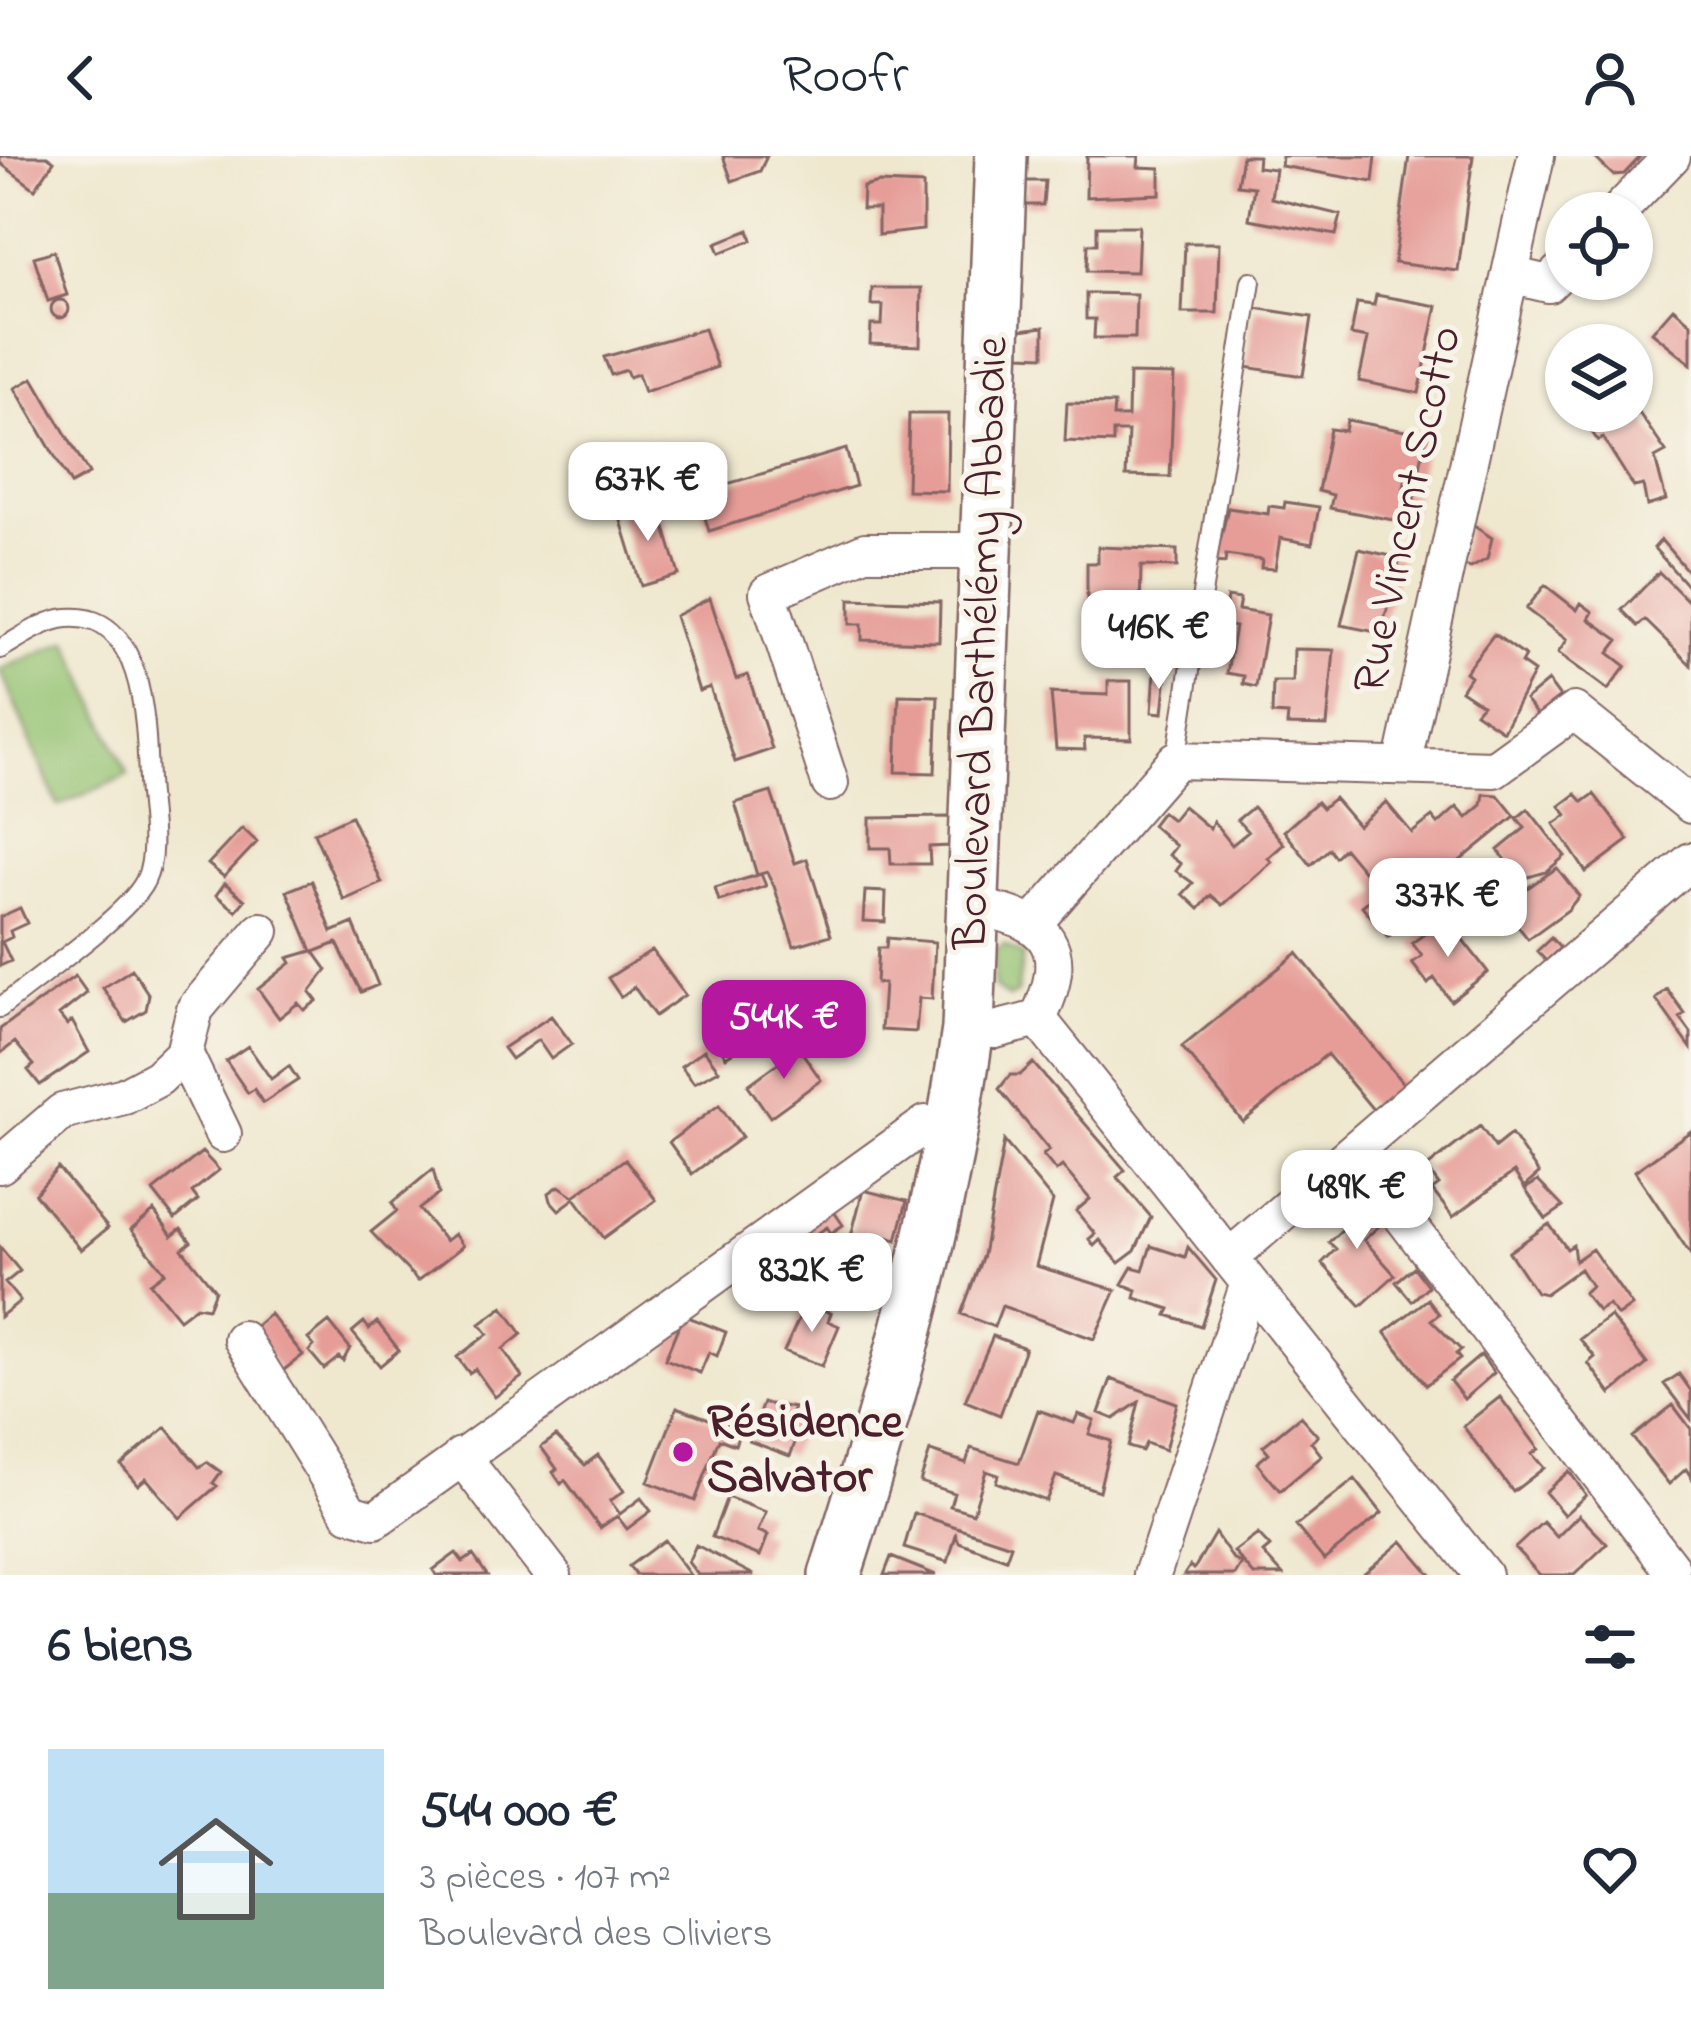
<!DOCTYPE html>
<html lang="fr">
<head>
<meta charset="utf-8">
<style>
  body { margin:0; font-family:"Indie Flower",sans-serif; background:#f6f6f7; color:#1f2937; height:100vh; display:flex; flex-direction:column; font-size:45px; white-space:nowrap }
  * { box-sizing:border-box; margin:0 }
  p { font-size:39px; color:#747a83 }
  .icon { flex:none; width:66px; height:66px; fill:none; stroke:currentColor; stroke-width:2; stroke-linecap:round; stroke-linejoin:round }
  .map { position:relative; height:1419px; overflow:hidden }
  .sheet { display:flex; flex-direction:column; background:#fff; flex:1 }
  .sheet>* { flex:none }
  .tools { position:absolute; left:1545px; top:36px; display:grid; gap:24px }
  .tools a { display:grid; place-items:center; width:108px; height:108px; border-radius:50%; background:#fff; box-shadow:0 3px 9px #0004; font-size:60px }
  .price { position:absolute; translate:-50% -102px; padding:0 27px; border-radius:24px; background:#fff; color:#222; font-size:39px; line-height:78px; filter:drop-shadow(0 3px 6px #0008) }
  .price::after { content:''; position:absolute; left:50%; top:72px; width:36px; height:27px; margin-left:-18px; background:inherit; clip-path:polygon(0 0,100% 0,50% 100%) }
  .price.selected { background:#b5179e; color:#fff }
  ul { padding:0; list-style:none }
  li { display:flex; align-items:center; gap:36px; height:300px; padding:0 48px }
  li+li { border-top:3px solid #e0e1e3 }
  li span { display:grid; place-items:center; flex:none; width:336px; height:240px; border-radius:0px; color:#555 }
  li>.icon { margin-inline-start:auto }
  span .icon { width:144px; height:144px; fill:#fffc; stroke-width:1 }
  li b { font-size:51px }
  h2 { display:flex; justify-content:space-between; align-items:center; height:144px; padding:0 48px; font-size:51px }
  header { display:flex; justify-content:space-between; align-items:center; height:156px; padding:0 48px; background:#fff; font-size:54px; font-weight:600 }
  .map>svg:first-child { display:block }
</style>
</head>
<body>
<header><svg class="icon" aria-label="back" viewBox="0 0 24 24"><path d="M15 5l-7 7 7 7"/></svg>Roofr<svg class="icon" aria-label="person" viewBox="0 0 24 24"><circle cx="12" cy="8" r="4"/><path d="M4 21q1-7 8-7t8 7"/></svg></header>
<div class="map">
<svg width="1691" height="1419" viewBox="0 0 1691 1419">
  <rect width="100%" height="100%" fill="#f7f3e8"/>
  <filter id="ink" filterUnits="userSpaceOnUse"><feTurbulence type="fractalNoise" baseFrequency=".00833" numOctaves="2"/><feDisplacementMap in="SourceGraphic" scale="24" xChannelSelector="R" yChannelSelector="G"/><feConvolveMatrix kernelMatrix="1 2 1 2 8 2 1 2 1" color-interpolation-filters="sRGB"/></filter>
  <filter id="wash" filterUnits="userSpaceOnUse"><feTurbulence type="fractalNoise" baseFrequency=".004" numOctaves="4" result="noise"/><feDisplacementMap in="SourceGraphic" scale="48" xChannelSelector="R" yChannelSelector="G"/><feGaussianBlur stdDeviation="2.7" result="paint"/><feColorMatrix in="noise" values="0 0 0 0 0 0 0 0 0 0 0 0 0 0 0 0 0 1.4 0 .05"/><feComposite in="paint" operator="in"/></filter>
  <g filter="url(#wash)">
    <rect width="100%" height="100%" fill="#efe8cf"/>
    <!-- green -->
    <path fill="#94c372" stroke="#6f714e" stroke-width="3" d="M68,484L128,619L58,650L0,514Z
      M1004,789L1023,799L1017,837L1009,842L994,831V796Z"/>
    <g id="blocks">
      <!-- building -->
      <path fill="#e69d98" d="M0,0H47L54,5L35,33L0,7Z
        M723,0H767L760,15L732,25Z
        M1087,0H1139L1138,11L1160,12V38L1086,41Z
        M1242,0H1258L1257,11L1275,13L1271,42L1341,59L1336,79L1249,63L1254,31L1237,29Z
        M1282,0H1376L1373,26L1281,10Z
        M1409,0H1473L1458,115L1394,107Z
        M1593,0H1641L1624,18L1613,19Z
        M1026,25H1045L1043,49H1025Z
        M879,27L923,29V74L878,79V53H862L863,31Z
        M1097,70H1139L1137,116L1087,115L1088,88H1097Z
        M749,74L752,84L720,97L716,87Z
        M1185,87H1219L1217,157H1182Z
        M54,95L67,139L48,145L34,101Z
        M872,132H921L920,190L870,188L871,169H882L883,149H871Z
        M1086,137L1136,138L1135,182H1094L1095,163H1086Z
        M1376,139L1437,150L1419,237L1359,225L1368,182L1351,179L1357,147L1374,149Z
        M51 153a9 9 0 1 1 18 0a9 9 0 1 1-18 0Z
        M1255,152L1312,161L1303,220L1246,211Z
        M1673,152L1691,167V208L1652,176Z
        M1044,171V200L1020,199V174Z
        M704,173L717,211L644,236L638,218L629,221L626,214L611,219L604,201Z
        M1129,218L1174,219L1170,321L1126,320L1128,276H1113V287L1065,285L1067,247L1114,248L1113,261H1128Z
        M33,222L89,318L71,328L15,232Z
        M1608,255H1622L1628,264L1639,257L1666,296L1655,302L1666,344L1647,350L1643,329L1634,331L1603,282L1598,285L1587,269Z
        M909,258H948L947,335L907,334Z
        M1347,264L1426,279L1418,323L1406,320L1403,337L1415,338L1409,367L1330,352L1333,339L1318,335L1330,273L1345,275Z
        M846,293L856,330L709,375L692,318L718,310L724,329Z
        M619,321L624,336L591,346L586,331Z
        M649,346L654,360L661,358L679,419L641,430L618,355Z
        M1285,346L1319,351L1312,388L1280,382L1275,413L1261,412L1262,404L1226,399L1225,407L1215,406L1228,352L1268,358L1269,350L1284,352Z
        M1468,366L1492,382L1487,403L1471,412L1459,409Z
        M1661,384L1691,419V434L1654,392Z
        M1098,391L1177,394V411L1141,410L1140,456L1087,455V407H1098Z
        M1359,393L1400,402L1381,477L1341,469Z
        M1659,416L1691,448V509L1645,464L1638,470L1622,454Z
        M1545,429L1577,454L1581,447L1593,456L1589,463L1619,484L1609,497L1626,510L1608,534L1558,497L1567,484L1526,453Z
        M1227,441L1240,443L1238,454L1268,459L1256,531L1243,528L1244,520L1227,517L1235,471L1223,469Z
        M710,442L736,523L748,519L772,593L735,606L710,531L699,535L675,460Z
        M850,443L940,446L939,486L862,484V468H850Z
        M1494,478L1525,500L1521,507L1534,516L1503,575L1475,556L1482,548L1461,534L1470,520L1465,516Z
        M1294,493L1334,494L1327,570L1287,569L1288,559L1272,558L1273,526H1293Z
        M1155,516L1167,517L1163,557L1152,556Z
        M1108,525H1131V583L1084,582L1085,594L1056,593L1051,537L1108,539Z
        M1548,525L1560,541L1537,559L1525,544Z
        M899,539L938,540L935,617L896,616Z
        M771,636L795,707L807,703L831,779L794,790L774,730L767,716L757,719L735,647Z
        M1484,638L1498,639L1515,660L1446,716L1456,728L1388,781L1362,750L1380,735L1344,692L1335,701L1329,693L1311,709L1284,675L1317,646L1322,652L1334,642L1358,670L1386,646L1412,677L1432,661L1438,668L1457,651L1467,662L1482,649Z
        M1576,638L1583,646L1594,638L1629,684L1586,716L1554,668L1567,659L1560,650Z
        M1183,650L1210,673L1213,665L1232,689L1248,676L1237,664L1253,651L1284,688L1268,702L1272,706L1223,749L1211,739L1199,753L1183,738L1193,727L1176,715L1181,708L1169,699L1176,690L1152,669L1162,656L1172,664Z
        M1528,653L1565,700L1546,716L1521,723L1498,694L1525,672L1517,662Z
        M351,660L382,727L344,744L314,677Z
        M950,661V690L929,691L930,708H891L890,692H870V662Z
        M242,672L257,686L224,721L208,708Z
        M1557,712L1579,740L1568,754L1528,783L1514,765L1507,771L1491,751L1502,742L1498,736L1508,727L1517,739Z
        M761,718L766,730L719,745L715,732Z
        M312,725L332,776L353,767L378,829L361,836L337,787L314,796L327,814L310,836L317,845L304,854L298,847L279,862L258,833L291,807L288,802L312,795L287,735Z
        M225,727L245,744L236,755L216,739Z
        M865,735L886,736L885,766L863,765Z
        M20,752L27,767L10,775L12,781L2,786L11,805L0,810V761Z
        M1446,762L1488,816L1451,845L1434,822L1428,828L1412,807L1422,800L1412,787Z
        M887,782L935,786L932,843L919,842L916,876L881,874L884,828L876,827L878,792H886Z
        M1551,782L1560,792L1546,805L1537,795Z
        M652,794L685,839L655,860L634,831L621,841L608,822Z
        M1297,797L1405,930L1375,956L1327,898L1243,966L1182,891Z
        M132,813L149,839L146,854L126,866L103,832Z
        M75,820L87,837L59,859L67,869L72,865L89,896L40,929L28,914L34,909L15,886L0,898V873Z
        M1667,833L1685,858L1680,862L1691,877V892L1656,843Z
        M551,860L572,888L551,903L538,884L511,903L503,892Z
        M729,880L738,893L726,901L717,887Z
        M248,890L271,923L289,910L298,924L263,947L254,933L248,937L226,905Z
        M799,892L821,924L770,961L748,929Z
        M704,894L719,914L694,927L681,910Z
        M1033,907L1125,1014L1117,1021L1151,1061L1135,1095L1119,1107L1100,1084L1094,1090L1089,1083L1095,1078L1076,1055L1090,1043L1062,1010L1056,1015L1043,999L1049,994L999,933L1010,919H1020Z
        M719,949L742,981L692,1018L669,986Z
        M1480,970L1495,991L1511,978L1539,1018L1524,1031L1514,1016L1453,1061L1432,1034L1439,1029L1426,1012Z
        M1691,975V1099L1635,1015Z
        M1004,985L1053,1045L1036,1110L1116,1134L1094,1183L1002,1150L994,1171L961,1158L983,1099Z
        M202,996L219,1014L192,1036L198,1044L175,1063L153,1035Z
        M625,1003L656,1044L604,1082L575,1042L559,1054L551,1045L549,1037L559,1030L574,1040Z
        M58,1012L108,1072L81,1094L35,1038Z
        M433,1013L439,1038L419,1053L445,1085L454,1078L463,1090L418,1125L371,1076L397,1055L392,1047Z
        M1538,1025L1563,1051L1546,1063L1525,1033Z
        M1355,1033L1381,1068L1364,1084L1395,1119L1361,1150L1322,1107L1336,1093L1329,1086L1349,1067L1333,1051Z
        M863,1034L907,1045L897,1084L876,1078L873,1090L850,1084Z
        M828,1047L843,1069L831,1077L827,1071L803,1087L808,1093L771,1120L756,1099Z
        M154,1055L172,1080L181,1073L191,1086L182,1093L215,1134L208,1152L196,1150L179,1163L150,1127L165,1116L131,1074Z
        M1549,1068L1567,1093L1573,1089L1575,1105L1592,1093L1632,1150L1618,1160L1608,1149L1598,1155L1583,1137L1591,1130L1580,1113L1545,1138L1536,1136L1509,1096Z
        M1151,1090L1185,1101L1188,1091L1216,1124L1201,1170L1167,1159L1170,1153L1135,1142L1137,1134L1122,1128L1132,1111L1143,1114Z
        M0,1091L20,1115L5,1127L20,1145L0,1161Z
        M1414,1111L1428,1130L1412,1145L1396,1126Z
        M1428,1143L1439,1158L1431,1164L1461,1194L1456,1198L1460,1203L1426,1229L1385,1176Z
        M806,1147L831,1157L828,1165L839,1170L822,1210L784,1195Z
        M503,1151L522,1178L503,1193L522,1221L495,1241L475,1213L469,1217L457,1201L488,1178L480,1168Z
        M270,1158L303,1199L280,1217L252,1173Z
        M683,1159L726,1176L717,1200L709,1196L700,1217L665,1203Z
        M1610,1160L1647,1208L1611,1238L1588,1207L1595,1201L1580,1183Z
        M329,1166L350,1192L343,1205L339,1201L324,1213L309,1195L314,1190L308,1183Z
        M364,1166L369,1173L377,1166L399,1194L380,1210L352,1176Z
        M993,1180L1025,1192L1000,1259L965,1245Z
        M1481,1199L1494,1217L1464,1243L1450,1225Z
        M1679,1218L1691,1235V1263L1664,1228Z
        M1111,1223L1177,1247L1165,1294L1146,1287L1142,1295L1128,1291L1139,1246L1114,1263L1099,1257Z
        M1500,1241L1539,1293L1532,1298L1544,1312L1513,1336L1463,1270Z
        M763,1247L794,1252L791,1258L804,1263L790,1300L749,1285Z
        M1673,1249L1691,1273V1321L1686,1313L1669,1328L1632,1281Z
        M677,1251L725,1269L731,1255L745,1260L735,1289L719,1283L695,1345L648,1326Z
        M1038,1254L1074,1267L1078,1258L1094,1264L1089,1278L1111,1285L1099,1335L1056,1320L1046,1345L996,1326L998,1319L986,1315L973,1357L950,1350L954,1337L920,1326L930,1295L966,1307L971,1292L1019,1307Z
        M1300,1260L1318,1280L1311,1286L1322,1300L1280,1335L1257,1307L1269,1297L1263,1290Z
        M166,1271L199,1311L207,1306L221,1316L213,1327L217,1330L180,1362L146,1322L138,1329L121,1309Z
        M556,1280L585,1309L598,1299L624,1335L610,1345L620,1358L641,1342L651,1355L627,1373L617,1360L600,1372L565,1324L561,1328L553,1316L557,1313L541,1291Z
        M1569,1315L1586,1339L1564,1359L1545,1336Z
        M1355,1323L1382,1357L1324,1404L1296,1370Z
        M727,1341L766,1356L758,1375L768,1379L760,1400L712,1381Z
        M914,1357L1011,1389L1006,1403L959,1386L956,1379L948,1406L904,1392Z
        M1579,1359L1607,1388L1574,1419H1540L1515,1392L1543,1366L1557,1381Z
        M1215,1377L1233,1403L1242,1408L1235,1419H1184L1190,1410L1194,1413Z
        M1258,1378L1270,1391L1263,1397L1283,1419H1254L1234,1396Z
        M664,1384L690,1419H636L629,1410Z
        M1402,1385L1431,1419H1362Z
        M696,1389L754,1419H698L688,1406Z
        M456,1397L463,1406L473,1399L487,1419H436L433,1414Z
        M891,1401L936,1419H884Z"/>
    </g>
  </g>
  <g filter="url(#ink)">
    <use href="#blocks" fill-opacity="0" stroke="#846564" stroke-width="3"/>
    <g fill="none" stroke-linecap="round" stroke-linejoin="round">
      <defs>
        <path id="lane" d="M0,493C20,482 44,464 67,462C146,455 146,573 148,624C149,654 159,697 145,725C129,758 33,825 0,852
          M1176,604L1251,125"/>
        <path id="street" d="M1617,57L1672,0
          M1510,119L1548,128L1566,110
          M1402,610L1536,0
          M830,627L768,437L865,395H984
          M1034,767L1176,604L1494,613L1574,555L1691,649
          M1038,863L1483,1419
          M968,873L995,874L1038,863C1072,791 1049,764 976,751
          M184,897L223,978
          M1353,996L1671,1412
          M0,1009L62,956L124,940L158,922L184,897L195,853L261,775
          M1229,1102L1691,705
          M242,1183L350,1357L375,1364L926,968L954,973
          M461,1300L553,1419
          M1152,1419L1249,1127"/>
        <path id="secondary" d="M835,1419C892,1241 942,1059 968,873L1001,0"/>
      </defs>
      <!-- lane casing -->
      <use href="#lane" stroke="#846564" stroke-width="22"/>
      <!-- street casing -->
      <use href="#street" stroke="#846564" stroke-width="40"/>
      <!-- secondary casing -->
      <use href="#secondary" stroke="#846564" stroke-width="56"/>
      <!-- lane -->
      <use href="#lane" stroke="#fff" stroke-width="18"/>
      <!-- street -->
      <use href="#street" stroke="#fff" stroke-width="36"/>
      <!-- secondary -->
      <use href="#secondary" stroke="#fff" stroke-width="51"/>
    </g>
  </g>
  <!-- markers -->
  <circle fill="#b5179e" stroke="#f7f3e8" stroke-width="4.5" cx="683" cy="1296" r="12"/>
  <g text-anchor="middle" dominant-baseline="central" stroke-width="10" stroke-linejoin="round" paint-order="stroke">
    <!-- street labels -->
    <g font-size="48" fill="#4a1f2b" stroke="#f7f3e8">
      <text transform="translate(1409 354) rotate(-78)">Rue Vincent Scotto</text>
      <text transform="translate(983 487) rotate(-88)">Boulevard Barthélémy Abbadie</text>
    </g>
    <!-- poi labels -->
    <g font-size="48" font-weight="bold" fill="#4a1f2b" stroke="#f7f3e8" text-anchor="start">
      <text x="707" y="1268">Résidence<tspan x="707" dy="55">Salvator</tspan></text>
    </g>
  </g>
</svg>
<div class="tools">
<a><svg class="icon" aria-label="locate" viewBox="0 0 24 24"><circle cx="12" cy="12" r="6"/><path d="M12 2v4M12 18v4M2 12h4M18 12h4"/></svg></a>
<a><svg class="icon" aria-label="layers" viewBox="0 0 24 24"><path d="M12 4l9 5-9 5-9-5zM3 14l9 5 9-5"/></svg></a>
</div>
<b class="price" style="left:648px;top:388px">637K €</b>
<b class="price" style="left:1159px;top:536px">416K €</b>
<b class="price" style="left:1448px;top:804px">337K €</b>
<b class="price selected" style="left:784px;top:926px">544K €</b>
<b class="price" style="left:1357px;top:1096px">489K €</b>
<b class="price" style="left:812px;top:1179px">832K €</b>
</div>
<section class="sheet">
<h2>6 biens<svg class="icon" aria-label="filters" viewBox="0 0 24 24"><path d="M4 7h16M4 17h16"/><circle cx="9" cy="7" r="2"/><circle cx="15" cy="17" r="2"/></svg></h2>
<ul>
<li><span style="background:linear-gradient(#bfe0f5 60%,#7fa58c 0)"><svg class="icon" aria-label="home" viewBox="0 0 24 24"><path d="M3 11l9-7 9 7M6 9v11h12V9"/></svg></span><div><b>544 000 €</b><p>3 pièces · 107 m²</p><p>Boulevard des Oliviers</p></div><svg class="icon" aria-label="heart" viewBox="0 0 24 24"><path d="M12 20l-8-8c-3-5 5-10 8-4 3-6 11-1 8 4z"/></svg></li>
</ul>
</section>
</body>
</html>
